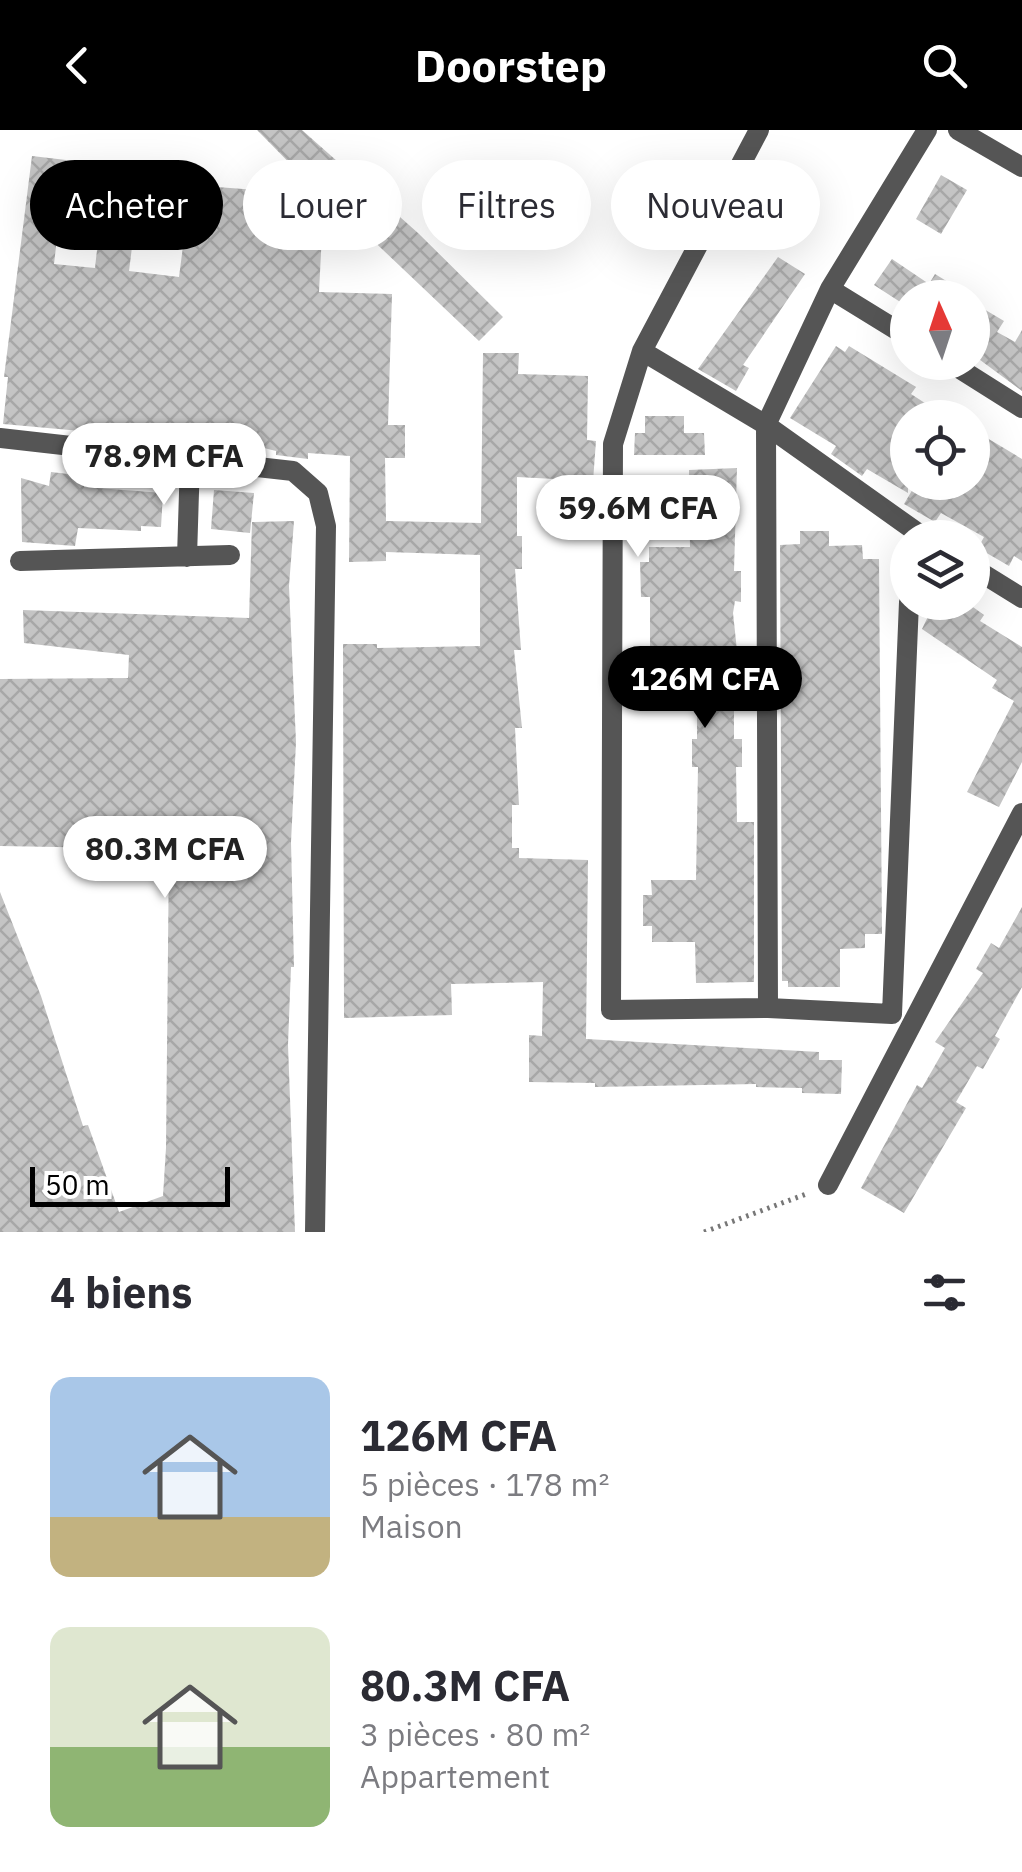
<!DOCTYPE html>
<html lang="fr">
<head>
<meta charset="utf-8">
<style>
  body { margin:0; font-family:"IBM Plex Sans",sans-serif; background:#f2f2f3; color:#2b2b33; height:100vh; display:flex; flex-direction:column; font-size:38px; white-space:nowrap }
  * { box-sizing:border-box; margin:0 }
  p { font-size:32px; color:#7c7c81 }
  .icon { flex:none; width:55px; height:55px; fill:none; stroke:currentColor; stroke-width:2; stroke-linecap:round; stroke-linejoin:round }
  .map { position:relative; height:1102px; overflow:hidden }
  .side { display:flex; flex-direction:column; background:#fff; flex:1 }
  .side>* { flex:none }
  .banner { position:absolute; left:30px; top:30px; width:962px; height:90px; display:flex; gap:20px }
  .needle { width:65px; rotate:357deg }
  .controls { position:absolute; left:890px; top:150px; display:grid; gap:20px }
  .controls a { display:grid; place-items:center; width:100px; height:100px; border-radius:50%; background:#fff; box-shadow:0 10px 40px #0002; font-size:50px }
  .scale { position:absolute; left:30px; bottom:25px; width:200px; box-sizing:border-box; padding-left:10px; border:5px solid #000; border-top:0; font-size:28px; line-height:35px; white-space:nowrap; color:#000; -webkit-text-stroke:8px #fff; paint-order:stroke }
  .price { position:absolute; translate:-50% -85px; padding:0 22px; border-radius:35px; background:#fff; color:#222; font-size:32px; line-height:65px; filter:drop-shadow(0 2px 5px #0008) }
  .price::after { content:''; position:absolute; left:50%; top:60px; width:30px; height:22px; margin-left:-15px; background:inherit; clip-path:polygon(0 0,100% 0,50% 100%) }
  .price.active { background:#000; color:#fff }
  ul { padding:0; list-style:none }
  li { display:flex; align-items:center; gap:30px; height:250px; padding:0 50px }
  li span { display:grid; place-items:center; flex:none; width:280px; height:200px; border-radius:20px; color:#555 }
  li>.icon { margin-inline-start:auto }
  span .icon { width:120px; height:120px; fill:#fffc; stroke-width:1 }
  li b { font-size:42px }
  h2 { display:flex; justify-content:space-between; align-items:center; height:120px; padding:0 50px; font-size:42px }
  .pill { padding:0 35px; border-radius:45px; background:#fff; box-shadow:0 10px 40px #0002; font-size:35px; line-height:90px }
  .pill.active { background:#000; color:#fff }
  header { display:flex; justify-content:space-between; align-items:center; height:130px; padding:0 50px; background:#000; color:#fff; font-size:45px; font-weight:700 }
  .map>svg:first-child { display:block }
</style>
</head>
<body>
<header><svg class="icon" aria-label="back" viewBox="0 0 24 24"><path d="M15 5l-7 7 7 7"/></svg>Doorstep<svg class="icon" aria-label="search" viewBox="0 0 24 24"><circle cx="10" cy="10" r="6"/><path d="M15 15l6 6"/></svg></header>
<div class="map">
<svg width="1022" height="1102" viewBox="0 0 1022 1102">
  <defs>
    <pattern id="building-cross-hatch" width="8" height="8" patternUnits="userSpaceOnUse" patternTransform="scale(2.5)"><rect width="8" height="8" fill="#c4c4c4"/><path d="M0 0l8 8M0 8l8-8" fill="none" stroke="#a7a7a7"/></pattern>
  </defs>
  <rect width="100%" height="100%" fill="#fff"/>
  <!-- building -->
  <path fill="url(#building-cross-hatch)" d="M257,0H302L418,103L503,187L479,211L324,64L319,162L392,164L388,295H405V328H385L386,391L481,393L483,223H519L518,244L588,246L587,310L596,311L593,351L517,347V406H522V439H515L521,520H514L522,598H515L519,675H512V718H519V728L588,730L586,909L819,922V930H842L841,964L802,963V958L756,957V954L595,957V953L529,952V905L542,906L543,852L451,854L452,885L344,888L343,514H377V518L480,516V425L386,422V431L349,432L350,326L308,323V329L276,325V321L260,317L3,294L8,247H4L32,26L66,30L54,134L95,138L104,57L139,61L129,141L179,147L191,55L321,65Z
    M941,45L967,60L941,104L916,89Z
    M778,127L805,144L743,235L749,238L736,261L698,239Z
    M892,129L929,154L935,144L974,168H908V177L874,155Z
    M972,172L1004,191L997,202L1015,212L1022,200V261L972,224Z
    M836,216L845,222L849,216L916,257L911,264L948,288H908V363L867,339L862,346L831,324L836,316L790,288Z
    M645,286H684V303H704L705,325H634L635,303H645Z
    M972,299L1022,329V431L1014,426L1009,436L978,418L984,407L941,383L935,392L904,374L917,352H972Z
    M737,338L734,441H741V472L735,471L733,483L741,558H734V609H742V637H736L737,692H754V852L696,853L695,812H652V796H643V765H652L651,750H696L698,637H692V609H697V559L650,560V550H640V516H650V467H641L640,432H649V417H690L689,340Z
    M51,342L85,346L84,357L163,363L161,397L141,396V401L78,398L75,416L22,412L21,348L49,356Z
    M214,360L254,363L250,403L211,399Z
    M294,391L289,456L296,612L291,712L294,837H291L288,915L295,1102H0V762L41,866L83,996L88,995L119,1082L163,1066L166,1018L169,719L0,716V549L128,548L129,525L24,513L23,480L249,488L252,392Z
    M800,401H829V416L862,415L863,429H879L882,804H865V818L840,819V857H788V851H782L780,415L800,414Z
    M935,472H966L984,485L980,491L1022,517V632L999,677L967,662L1014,571L992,558L997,550L922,499Z
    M1022,777V857L995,906L1000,909L983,939L977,936L956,972L966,978L904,1083L861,1058L917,955L922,958L945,918L935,912L983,843L976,839L991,813L999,818Z"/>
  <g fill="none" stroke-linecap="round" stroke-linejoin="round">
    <!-- path -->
    <path stroke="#777" stroke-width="5" stroke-dasharray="2.5 5" stroke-linecap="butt" d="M704,1102L809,1063"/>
    <!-- street -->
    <path stroke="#555" stroke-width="20" d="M759,0L642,221L613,314L611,880L768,878L892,884L909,472
      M958,0L1022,37
      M830,159L908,207
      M642,221L766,295L925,408
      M949,232L1022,278
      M0,308L293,341L318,363L326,396L315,1102
      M187,427L190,330
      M20,431L230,425
      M972,437L1022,468
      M768,878L766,295L830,159L927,0
      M828,1055L1022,683"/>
  </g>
</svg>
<div class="controls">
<a><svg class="needle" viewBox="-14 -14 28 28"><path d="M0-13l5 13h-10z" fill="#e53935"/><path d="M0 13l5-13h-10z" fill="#7c7c81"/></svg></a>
<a><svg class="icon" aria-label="locate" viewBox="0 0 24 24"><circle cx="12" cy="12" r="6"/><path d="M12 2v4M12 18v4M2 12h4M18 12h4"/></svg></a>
<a><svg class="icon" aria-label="layers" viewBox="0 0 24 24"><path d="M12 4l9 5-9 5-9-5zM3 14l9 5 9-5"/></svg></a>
</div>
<div class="scale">50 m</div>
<b class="price" style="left:164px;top:378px">78.9M CFA</b>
<b class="price" style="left:638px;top:430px">59.6M CFA</b>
<b class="price active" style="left:705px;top:601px">126M CFA</b>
<b class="price" style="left:165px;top:771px">80.3M CFA</b>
<div class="banner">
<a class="pill active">Acheter</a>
<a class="pill">Louer</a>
<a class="pill">Filtres</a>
<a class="pill">Nouveau</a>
</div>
</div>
<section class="side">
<h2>4 biens<svg class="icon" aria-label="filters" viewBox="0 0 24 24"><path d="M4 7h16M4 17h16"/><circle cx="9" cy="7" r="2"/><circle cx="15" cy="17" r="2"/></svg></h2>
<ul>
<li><span style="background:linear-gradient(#a9c7e8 70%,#c2b280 0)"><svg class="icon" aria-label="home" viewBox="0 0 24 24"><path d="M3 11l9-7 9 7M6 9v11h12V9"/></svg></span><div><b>126M CFA</b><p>5 pièces · 178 m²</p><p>Maison</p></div></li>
<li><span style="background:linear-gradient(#dfe7d0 60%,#8fb573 0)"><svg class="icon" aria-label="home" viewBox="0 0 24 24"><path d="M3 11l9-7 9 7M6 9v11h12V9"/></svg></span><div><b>80.3M CFA</b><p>3 pièces · 80 m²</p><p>Appartement</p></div></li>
</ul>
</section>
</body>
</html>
